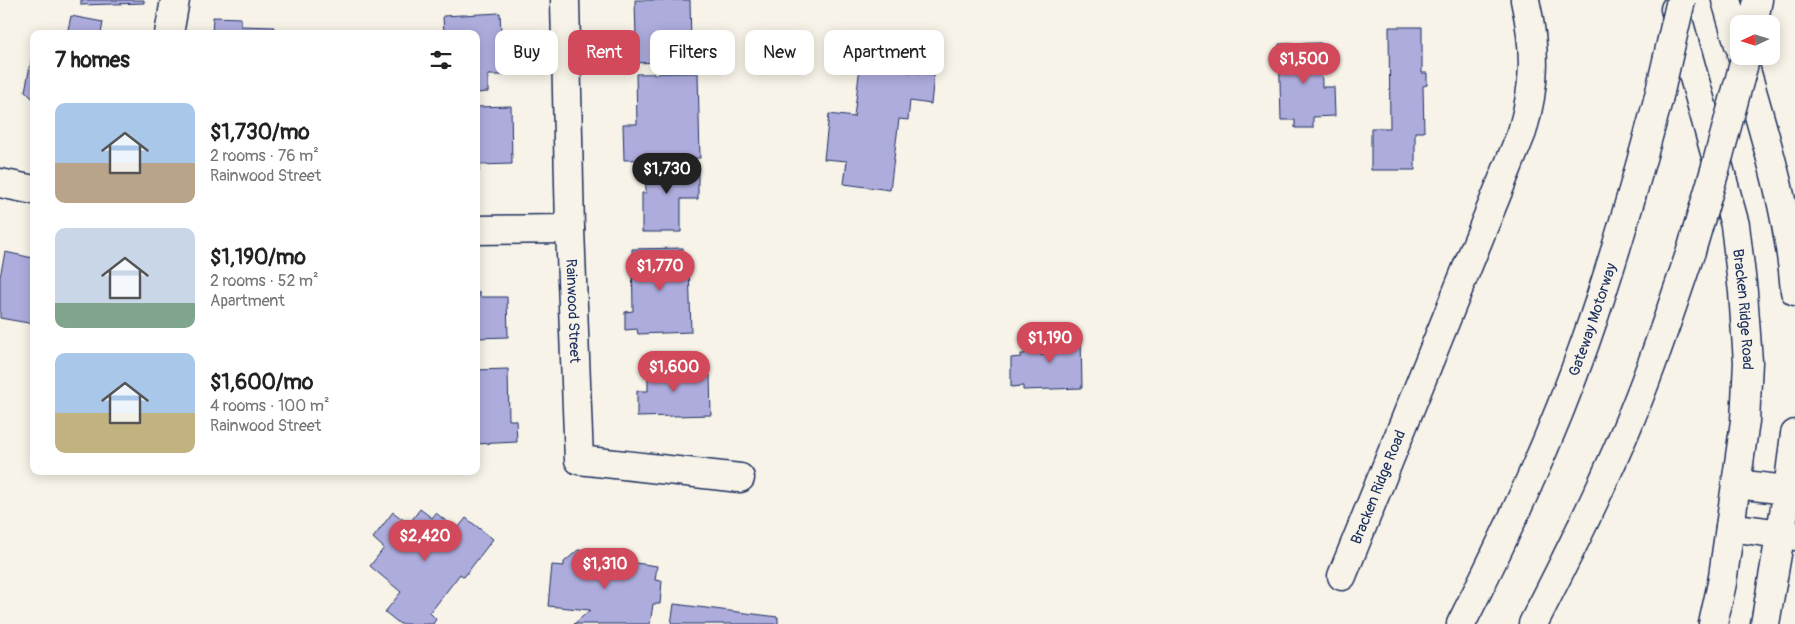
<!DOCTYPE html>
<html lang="en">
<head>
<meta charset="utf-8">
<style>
  body { margin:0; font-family:Pangolin,sans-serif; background:#f6f6f6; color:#222; height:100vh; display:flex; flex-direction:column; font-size:19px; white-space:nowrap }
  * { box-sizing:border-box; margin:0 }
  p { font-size:16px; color:#767676 }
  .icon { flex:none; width:28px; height:28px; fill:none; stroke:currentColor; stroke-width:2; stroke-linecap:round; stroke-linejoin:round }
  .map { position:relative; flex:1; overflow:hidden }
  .sheet { position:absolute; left:30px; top:30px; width:450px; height:445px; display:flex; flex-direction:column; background:#fff; border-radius:10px; box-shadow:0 2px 12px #0003 }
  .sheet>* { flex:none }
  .top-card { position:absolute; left:495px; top:30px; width:475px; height:45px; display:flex; gap:10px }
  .needle { width:32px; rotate:266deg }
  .fabs { position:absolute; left:1730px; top:15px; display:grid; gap:10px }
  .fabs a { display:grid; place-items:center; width:50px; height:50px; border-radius:10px; background:#fff; box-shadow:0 2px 12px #0003; font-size:25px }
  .price { position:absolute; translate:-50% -42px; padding:0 11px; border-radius:18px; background:#d1495b; color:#fff; font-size:16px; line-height:32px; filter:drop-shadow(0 1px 2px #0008) }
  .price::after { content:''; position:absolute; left:50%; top:30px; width:15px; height:11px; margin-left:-8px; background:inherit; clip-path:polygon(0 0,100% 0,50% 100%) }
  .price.active { background:#222; color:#fff }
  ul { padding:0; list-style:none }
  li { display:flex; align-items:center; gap:15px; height:125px; padding:0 25px }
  li span { display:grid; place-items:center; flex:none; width:140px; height:100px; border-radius:10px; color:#555 }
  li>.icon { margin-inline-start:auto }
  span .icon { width:60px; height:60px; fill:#fffc; stroke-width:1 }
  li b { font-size:21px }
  h2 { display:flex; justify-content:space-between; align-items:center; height:60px; padding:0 25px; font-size:21px }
  .pill { padding:0 18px; border-radius:10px; background:#fff; box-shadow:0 2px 12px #0003; font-size:18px; line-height:45px }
  .pill.active { background:#d1495b; color:#fff }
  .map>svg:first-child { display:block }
</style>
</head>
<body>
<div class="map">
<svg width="1795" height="624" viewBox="0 0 1795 624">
  <rect width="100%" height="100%" fill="#f7f3e8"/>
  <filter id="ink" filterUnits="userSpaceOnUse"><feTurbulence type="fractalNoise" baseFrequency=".02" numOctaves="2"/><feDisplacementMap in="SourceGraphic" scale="10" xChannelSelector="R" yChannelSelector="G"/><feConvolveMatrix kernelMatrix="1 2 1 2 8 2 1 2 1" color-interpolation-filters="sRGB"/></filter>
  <g filter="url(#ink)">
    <!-- building -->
    <path fill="#aeacdd" stroke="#1b2f5e" d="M81,0H144V3L81,5Z
      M635,0H690L691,43H675V62L629,63V39L636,38Z
      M500,13L503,75H488V92L476,93V34H444L443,16Z
      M71,16L103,22L101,34H67Z
      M213,17L241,18V26L274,27L273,34H212Z
      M1389,27H1422V73H1427V85L1423,86L1424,132H1415V170H1371V128H1390Z
      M1321,43L1322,87H1334L1335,116L1313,117V128H1295V120H1281L1279,44Z
      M32,56H34V100L25,91Z
      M860,66L934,75L931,104L910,101L908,120L899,119L890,190L844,184L847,161L824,159L829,114L854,117Z
      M698,73L700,158L624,160L623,124H637L636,74Z
      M511,106L512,164L479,165V172H476V107Z
      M698,163V199H681V232H642V193H646L645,164Z
      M683,248L684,265H689L691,332L638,334L637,329L625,330V312L633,311L632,249Z
      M5,252L33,258L34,254V324L0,318V277Z
      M476,292H480V297H507L508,337L476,338Z
      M1070,331V335H1081L1082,388L1023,390V386L1011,387V358L1021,357V354H1025V349L1040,348V355H1044V332Z
      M681,361V376L710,375L711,415L637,417V391H648V362Z
      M508,369L509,420H516L517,442L476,444V370Z
      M420,509L432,518L436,513L452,526L446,534L450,538L466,518L493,539L464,577L460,574L430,613L436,619L433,624H400L385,612L401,592L370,566L384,548L373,538L393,512L409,524Z
      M578,550L599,552L611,567L620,568L621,561L657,566L655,580L662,581L660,604H653L650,624H574L590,610L548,606L552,565L564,566V562Z
      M674,604L778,617V624H671Z"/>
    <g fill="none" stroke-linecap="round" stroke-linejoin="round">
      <defs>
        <g id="minor">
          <path id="s1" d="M565,0L570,229L579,460L740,478"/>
          <path d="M169,34L175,0"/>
          <path d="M0,183L34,190"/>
          <path d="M476,230L570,229"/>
          <path d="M1736,484L1795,491"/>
          <path d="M1730,527L1795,536"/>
          <path id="s2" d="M1342,576L1522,132C1536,84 1536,49 1525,0"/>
        </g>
        <g id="major">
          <path d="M1726,0L1739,45"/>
          <path id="s3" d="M1675,9L1735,225L1743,292L1748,362L1745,421L1722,583L1713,624"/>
          <path d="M1742,56C1764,133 1789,211 1795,291"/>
          <path d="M1765,624L1788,490L1795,434"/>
        </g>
        <g id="highway">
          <path d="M1753,24L1758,0"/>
          <path id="s4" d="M1461,624C1507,533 1551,440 1585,343C1613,264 1636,182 1658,100"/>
          <path d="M1533,624C1576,540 1619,454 1651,366C1665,328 1678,289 1691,251"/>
        </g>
      </defs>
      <!-- minor casing -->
      <use href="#minor" stroke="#1b2f5e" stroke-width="31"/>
      <!-- major casing -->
      <use href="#major" stroke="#1b2f5e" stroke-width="31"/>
      <!-- highway casing -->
      <use href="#highway" stroke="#1b2f5e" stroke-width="31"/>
      <!-- minor -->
      <use href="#minor" stroke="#f7f3e8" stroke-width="28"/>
      <!-- major -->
      <use href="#major" stroke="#f7f3e8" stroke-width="28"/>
      <!-- highway -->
      <use href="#highway" stroke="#f7f3e8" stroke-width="28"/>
      <defs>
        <path id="highway-bridge" d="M1658,100L1681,0
          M1691,251L1715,170L1746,56"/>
      </defs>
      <!-- highway-bridge casing -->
      <use href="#highway-bridge" stroke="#1b2f5e" stroke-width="31" stroke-linecap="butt"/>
      <!-- highway-bridge -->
      <use href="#highway-bridge" stroke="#f7f3e8" stroke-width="28"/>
    </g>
  </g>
  <g text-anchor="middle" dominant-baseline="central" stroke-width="4" stroke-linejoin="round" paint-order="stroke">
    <!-- street labels -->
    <g font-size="15" fill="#1b2f5e" stroke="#f7f3e8">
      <text stroke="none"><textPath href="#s3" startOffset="309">Bracken Ridge Road</textPath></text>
      <text stroke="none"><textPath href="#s1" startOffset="311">Rainwood Street</textPath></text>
      <text stroke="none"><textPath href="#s4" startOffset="332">Gateway Motorway</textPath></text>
      <text stroke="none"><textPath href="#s2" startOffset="96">Bracken Ridge Road</textPath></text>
    </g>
  </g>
</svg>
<div class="fabs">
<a><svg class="needle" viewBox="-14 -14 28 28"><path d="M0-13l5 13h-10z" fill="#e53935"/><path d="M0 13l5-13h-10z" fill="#767676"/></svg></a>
</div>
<b class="price" style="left:1304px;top:85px">$1,500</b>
<b class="price active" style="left:667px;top:195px">$1,730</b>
<b class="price" style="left:660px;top:292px">$1,770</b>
<b class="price" style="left:1050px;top:364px">$1,190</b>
<b class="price" style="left:674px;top:393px">$1,600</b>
<b class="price" style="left:425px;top:562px">$2,420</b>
<b class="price" style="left:605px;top:590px">$1,310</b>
<div class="top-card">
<a class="pill">Buy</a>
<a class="pill active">Rent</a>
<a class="pill">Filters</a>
<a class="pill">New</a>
<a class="pill">Apartment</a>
</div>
<section class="sheet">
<h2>7 homes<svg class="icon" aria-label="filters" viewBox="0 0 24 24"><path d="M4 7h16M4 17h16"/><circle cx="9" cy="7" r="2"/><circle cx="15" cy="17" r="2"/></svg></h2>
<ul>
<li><span style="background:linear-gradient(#a9c7e8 60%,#b9a48a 0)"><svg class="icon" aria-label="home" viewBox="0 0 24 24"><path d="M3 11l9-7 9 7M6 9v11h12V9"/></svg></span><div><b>$1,730/mo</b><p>2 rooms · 76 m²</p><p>Rainwood Street</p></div></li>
<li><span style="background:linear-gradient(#c9d6e8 75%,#7fa58c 0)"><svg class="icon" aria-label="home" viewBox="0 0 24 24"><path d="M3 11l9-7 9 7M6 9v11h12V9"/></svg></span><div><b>$1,190/mo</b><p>2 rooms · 52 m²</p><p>Apartment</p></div></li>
<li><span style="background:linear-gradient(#a9c7e8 60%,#c2b280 0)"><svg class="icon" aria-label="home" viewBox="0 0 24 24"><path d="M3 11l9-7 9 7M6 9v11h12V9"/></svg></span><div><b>$1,600/mo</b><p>4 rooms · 100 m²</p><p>Rainwood Street</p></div></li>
</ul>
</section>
</div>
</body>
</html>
